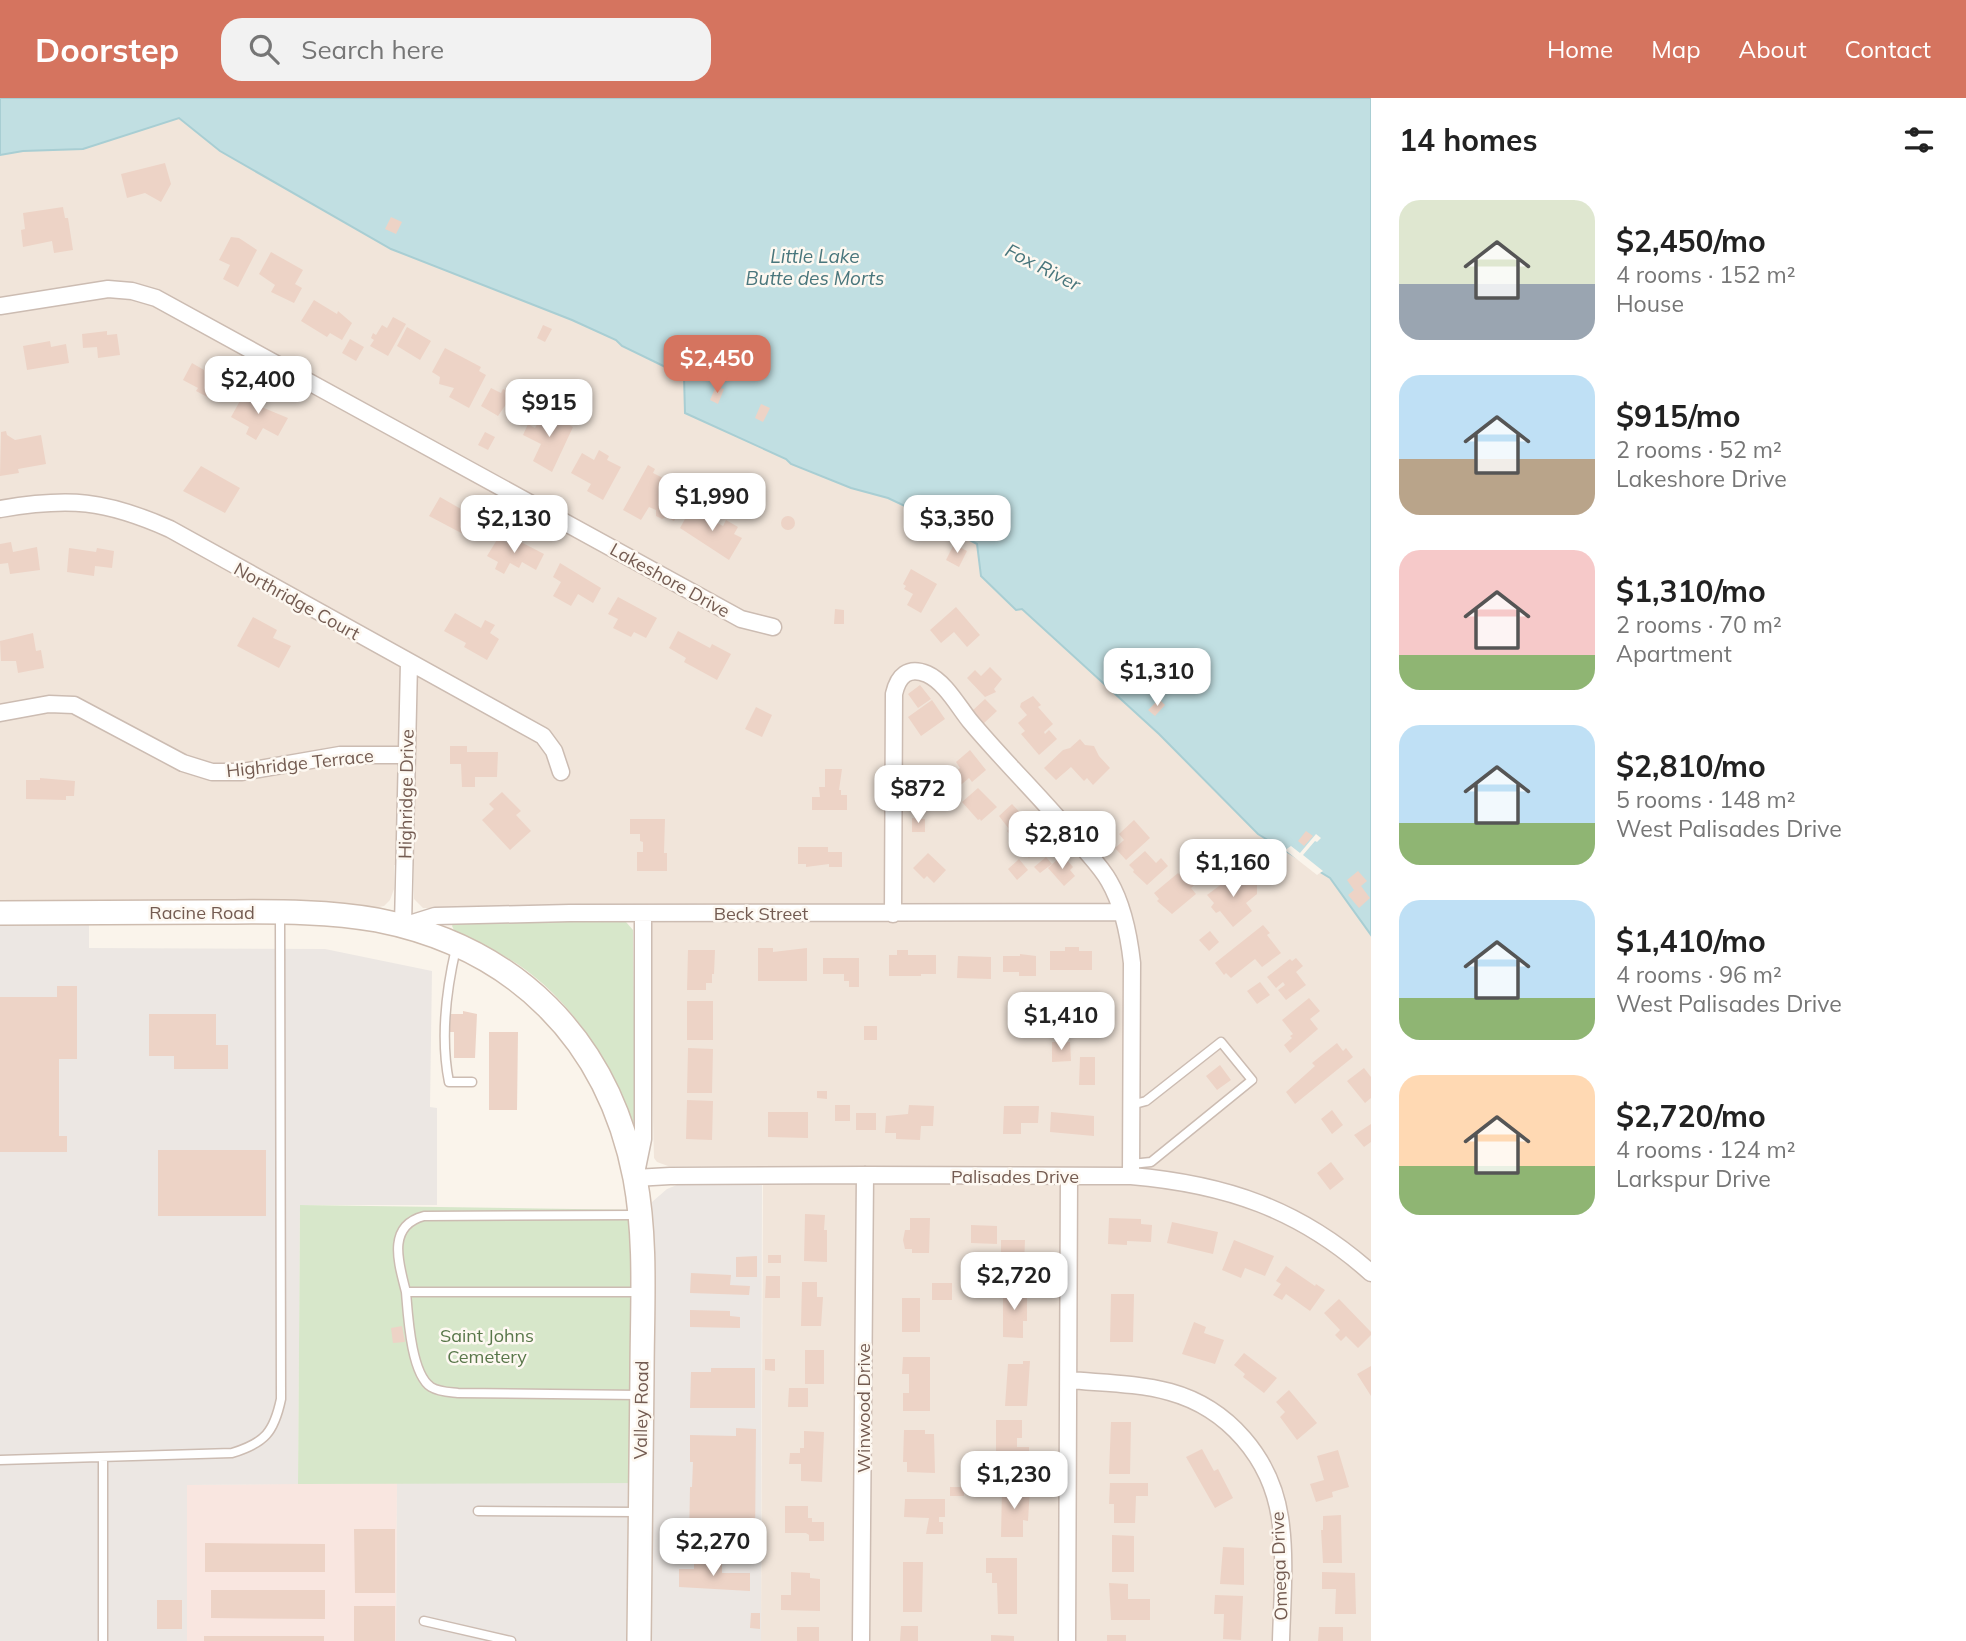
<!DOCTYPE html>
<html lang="en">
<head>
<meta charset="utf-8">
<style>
  body { margin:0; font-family:Mulish,sans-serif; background:#f2f2f2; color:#222; height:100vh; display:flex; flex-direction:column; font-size:26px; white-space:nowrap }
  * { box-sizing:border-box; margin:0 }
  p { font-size:23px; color:#767676 }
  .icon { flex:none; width:38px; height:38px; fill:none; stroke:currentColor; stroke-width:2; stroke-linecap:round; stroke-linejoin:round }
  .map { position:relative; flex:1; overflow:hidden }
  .details { display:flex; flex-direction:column; background:#fff; width:595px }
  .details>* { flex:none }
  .price { position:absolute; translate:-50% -60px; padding:0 16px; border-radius:14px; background:#fff; color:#222; font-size:23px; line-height:46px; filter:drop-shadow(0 2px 4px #0008) }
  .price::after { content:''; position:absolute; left:50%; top:42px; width:21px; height:16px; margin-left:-10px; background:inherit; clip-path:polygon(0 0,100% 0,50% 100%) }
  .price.current { background:#d5745f; color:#fff }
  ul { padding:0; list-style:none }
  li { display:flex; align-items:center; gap:21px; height:175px; padding:0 28px }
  li span { display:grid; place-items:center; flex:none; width:196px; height:140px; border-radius:21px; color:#555 }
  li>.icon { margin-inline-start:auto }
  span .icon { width:84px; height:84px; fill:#fffc; stroke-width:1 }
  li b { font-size:30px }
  h2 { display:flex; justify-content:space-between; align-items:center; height:84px; padding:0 28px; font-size:30px }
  header { display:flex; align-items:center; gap:42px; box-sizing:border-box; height:98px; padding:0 35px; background:#d5745f; color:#fff }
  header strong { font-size:33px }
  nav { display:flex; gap:38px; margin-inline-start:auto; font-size:24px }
  .search { width:490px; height:63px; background:#f2f2f2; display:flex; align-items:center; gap:18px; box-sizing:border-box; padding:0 24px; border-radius:21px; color:#767676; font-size:26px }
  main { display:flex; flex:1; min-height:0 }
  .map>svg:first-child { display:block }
</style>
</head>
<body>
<header>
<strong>Doorstep</strong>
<div class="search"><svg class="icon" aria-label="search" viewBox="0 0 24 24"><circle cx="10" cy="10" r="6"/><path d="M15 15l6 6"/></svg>Search here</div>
<nav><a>Home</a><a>Map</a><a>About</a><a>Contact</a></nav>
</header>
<main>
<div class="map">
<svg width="1371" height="1543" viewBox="0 0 1371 1543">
  <rect width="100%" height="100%" fill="#faf4eb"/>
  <!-- residential -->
  <path fill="#f1e5da" d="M179,20L220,53L391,151L572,222L617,242L622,248L684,278L791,366L851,390L888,400L926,418L977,446L981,478L1016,512L1022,511L1159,636L1258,736L1330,780L1371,837V1543H761L763,1068H668L657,1064L654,1060L651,942L652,810H423L414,801V768L394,767V791L390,802L384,808L374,810L0,804V57Z"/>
  <!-- commercial -->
  <path fill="#f9e6e0" d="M397,1385L396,1543H187V1387Z"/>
  <!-- industrial -->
  <path fill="#ece7e3" d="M0,823L89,825V850L325,851L432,873L430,1009L437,1010V1107H300L298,1386L187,1387V1543H0Z
    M762,1083L761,1543H651L654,1199L650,1113L652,1104L667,1091L682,1085Z
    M397,1385H628L626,1543H396Z"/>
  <!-- green -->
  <path fill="#d7e7ca" d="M590,823L626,824L633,832L635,1006L638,1016L637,1033L633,1031C613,964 567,893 504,858C489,849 472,841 455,834L452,828L454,824H460Z
    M300,1107L639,1112L640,1385L298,1386Z"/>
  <!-- water -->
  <path fill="#c1dfe2" stroke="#a8ced3" stroke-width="2" d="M0,0H1371V837L1330,780L1258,736L1159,636L1022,511L1016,512L981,478L977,446L926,418L888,400L851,390L791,366L786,361L685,315L684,278L622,248L616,242L572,222L391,151L220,53L179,20L83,51L23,53L0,57Z"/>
  <!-- pier -->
  <path fill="#faf4eb" d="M1316,736L1321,740L1317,744L1315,743L1303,757L1323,773L1317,777L1285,752L1291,748L1300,755Z"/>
  <!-- building -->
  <path fill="#edd3c6" d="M165,65L171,86L161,104L145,95L127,100L121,76Z
    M63,109L65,120H68L73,152L54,155L52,143L23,149L21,132L25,131L23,115Z
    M391,119L402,124L396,136L385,131Z
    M231,139L239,140L257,152L238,189L223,181L230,167L219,162Z
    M271,154L303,172L295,186L302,190L294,205L271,194L275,187L259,176Z
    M314,202L337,216L338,213L352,225L342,242L330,235L327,239L301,223Z
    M393,219L406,226L388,258L370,248L374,242L371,240L373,235L376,237L382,227L387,230Z
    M543,227L552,231L545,244L537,240Z
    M407,229L431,243L420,262L397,248Z
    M107,233V237L117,236L120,257L98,260L97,249L83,250L82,236Z
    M350,241L364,249L356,263L342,255Z
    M50,243L51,249L66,246L69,265L27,272L23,248Z
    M445,250L481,269L479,273L486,277L469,310L449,299L454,290L439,286L440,279L432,274Z
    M192,265L204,272L205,269L225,280L213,302L196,293L198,290L183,282Z
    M716,288L724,291L718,306L710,302Z
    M491,290L501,295L503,291L513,296L498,318L481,308Z
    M246,292L263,301L259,308L288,320L278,338L263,330L256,342L246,336L249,329L231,319Z
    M761,306L770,310L763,324L755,320Z
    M544,313L573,329L552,374L533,363L541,346L523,337L528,326L535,330Z
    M6,333L7,337L15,342L41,337L46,366L18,371L19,375L0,378L1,334Z
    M485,334L495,339L488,352L478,347Z
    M599,352L609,358L607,362L621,369L603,402L587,393L591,386L571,375L582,355L594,362Z
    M648,367L655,371L653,375L665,381L666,379L691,393L674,423L666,419L662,421L656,418V412L649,409L641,422L623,412Z
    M201,368L240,390L225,415L183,393Z
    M440,399L475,419L465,437L429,418Z
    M691,410L723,428L726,422L738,429L734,436L742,440L729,462L680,430Z
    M781 425a7 7 0 1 1 14 0a7 7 0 1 1-14 0Z
    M498,440L512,447L515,441L544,456L536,472L522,464L519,470L510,465L504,476L495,471L498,464L487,458Z
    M11,444L13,454L37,449L40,472L10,476L8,465L0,466V446Z
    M954,446L967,453L959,469L946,462Z
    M69,450L96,454L97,450L114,453L112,470L95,468L94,478L67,474Z
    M560,465L601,490L593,505L578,496L571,508L553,498L561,484L553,479Z
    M911,471L937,486L921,515L907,507L913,496L904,491L906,488L903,486Z
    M618,499L657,520L646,540L634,534L631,539L613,530L618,521L608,516Z
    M956,509L980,537L967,549L954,534L941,545L930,532Z
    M835,511L844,512V526H834Z
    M455,515L481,530L485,522L495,527L490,535L499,541L487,562L464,549L466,545L444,533Z
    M253,519L277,532L273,540L291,548L279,570L237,548Z
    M678,533L710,550L712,546L731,556L717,582L684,564L686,560L669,550Z
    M33,535L36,553L41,552L44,570L18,575L16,563H1L0,543Z
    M990,569L1002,581L994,591L996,594L985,599L967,580L975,572L981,578Z
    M920,587L931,601L918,610L908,596Z
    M1033,598L1041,607L1038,609L1053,626L1044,634L1045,636L1049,632L1057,641L1039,657L1021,636L1025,633L1018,625L1027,617L1020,609L1021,605Z
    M985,601L997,613L983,626L972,613Z
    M1159,601L1165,607L1155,618L1148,612Z
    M932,602L945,621L921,638L908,619Z
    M756,609L772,617L762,639L745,631Z
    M1080,641L1085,647L1094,648L1099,658L1110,670L1093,687L1087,680L1084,683L1071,669L1056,682L1044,670L1063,652L1070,650Z
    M450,648H467V654H498L497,679H475V689H462L461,666H450Z
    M970,652L986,672L972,684L969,680L956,691L947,681L960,670L956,664Z
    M825,671H842L839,692H841V697H847V712H812V699H820L819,689H825Z
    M40,680L75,683L74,698H66V702L26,701V682H40Z
    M978,690L997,709L981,723L980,721L978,722L962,704Z
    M502,694L521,713L516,717L531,733L510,752L482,722L494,711L489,706Z
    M1012,706L1023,718L1019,721L1025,728L1012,739L1007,733L1009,731L999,718Z
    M912,720L925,721V734H912Z
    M630,721H665L664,755H667V773H637V754H643V744L640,743V736H630Z
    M1134,722L1150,740L1126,762L1115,750L1124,742L1119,736Z
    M1032,728L1046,744L1029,760L1014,744Z
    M1306,733L1313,738L1304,748L1298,743Z
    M798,749H828V754H842V769H829V766L806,769V766H798Z
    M1145,753L1156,765L1161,760L1168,768L1147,787L1133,774L1134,772L1129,767Z
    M928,755L946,772L934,785L927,778L924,781L913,770Z
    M1046,759L1052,766L1040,775L1034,769Z
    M1059,760L1063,765L1067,762L1073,769L1070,772L1075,778L1064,788L1048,770Z
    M1019,761L1028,772L1017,782L1008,771Z
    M1358,773L1367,783L1361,788L1370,800L1359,810L1348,797L1354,792L1347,782Z
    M1178,775L1184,781L1191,775L1198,784L1191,790L1196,796L1172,816L1157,803L1159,801L1154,795Z
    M1244,778L1251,787H1257V796L1246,805L1252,813L1233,829L1220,813L1216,815L1211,809L1214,805L1207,797L1227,782L1230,785L1238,779Z
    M1263,827L1270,835L1267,837L1281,855L1262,869L1255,861L1231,880L1226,875L1224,877L1215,865Z
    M1210,833L1219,844L1209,853L1199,842Z
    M1065,849H1079V853H1092V872H1050V853H1065Z
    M758,850H773V854L807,850V883H758Z
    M688,852H715L714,876H712V885H706V892H687Z
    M897,852H908V857H936V876H921V878H889V857H897Z
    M1020,856L1036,858V878H1019V874H1003V858H1020Z
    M958,858L991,859V881L957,880Z
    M823,860H859V889H849V883H844V876H823Z
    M1296,860L1303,868L1296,874L1306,887L1286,902L1278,892L1285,887L1283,884L1276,890L1267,879L1290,861L1292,863Z
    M1260,884L1270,897L1257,906L1247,893Z
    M57,888H77V961H59V1038H67V1054H0V899H57Z
    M1024,895L1037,896L1035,925L1022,924Z
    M1077,897H1096V926H1078V918H1071V904H1077Z
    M1309,900L1320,913L1310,921L1318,931L1290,955L1284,947L1292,940L1290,938L1293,936L1282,922Z
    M687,903H713V942H687Z
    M463,913L477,916L475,960H454V934H449V916H463Z
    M149,916H216V947H228V971H174V958H149Z
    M1056,923H1073V940H1056Z
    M864,928H877V942H864Z
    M489,934H518L517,1012H489Z
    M1052,944H1070L1071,963L1052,964Z
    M1337,945L1343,953L1346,950L1353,959L1295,1006L1286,994L1315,968L1312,965Z
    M688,950L713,951L712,995H687Z
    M1080,959H1095V987H1079Z
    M1220,967L1231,982L1217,992L1206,978Z
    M1364,970L1371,979V1000L1365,1005L1347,983Z
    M817,993H827V1001L817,1000Z
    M687,1002L713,1003L712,1042L686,1041Z
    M835,1007H850V1023H835Z
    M909,1007L934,1008L933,1028H921L920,1042L896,1041V1035H885L886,1018L908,1016Z
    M1004,1008H1039L1038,1025H1021V1036H1003Z
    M1332,1012L1343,1027L1332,1036L1321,1021Z
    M768,1014H808V1040L768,1039Z
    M1051,1014L1094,1018V1038L1050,1034Z
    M856,1015H876V1032H856Z
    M1371,1026V1044L1364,1049L1354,1037Z
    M158,1052H266V1118H158Z
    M1331,1064L1344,1081L1330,1092L1317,1075Z
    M805,1116L825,1117L824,1132H827V1164L804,1163Z
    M910,1120H930L929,1155H912V1151H905L903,1142L905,1132H910Z
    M1109,1120L1141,1121V1126L1152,1127L1151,1144L1127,1143V1147L1108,1146Z
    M1172,1124L1218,1134L1213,1156L1167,1145Z
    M971,1127L997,1128V1146L971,1145Z
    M1001,1142H1025L1024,1168H1001Z
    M1234,1142L1274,1158L1265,1178L1245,1170L1241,1180L1222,1172Z
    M768,1157H781V1165H768Z
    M757,1158V1179H736V1159Z
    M1286,1168L1315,1188L1316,1186L1325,1192L1310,1213L1286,1196L1282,1202L1273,1197L1281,1186L1276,1183Z
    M691,1175L731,1177L730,1187L750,1188L749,1197L690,1195Z
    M766,1178H780V1200H765Z
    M802,1184H817V1199H823L821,1228H801Z
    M932,1185H952V1202H932Z
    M1003,1190H1027V1223H1023V1240L1003,1239Z
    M1111,1196H1134L1133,1244H1110Z
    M902,1200H920V1234H902Z
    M1339,1201L1371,1234V1237L1358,1250L1346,1238L1341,1243L1335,1237L1340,1232L1324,1215Z
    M690,1212L730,1213V1218L740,1219V1230L690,1229Z
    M1194,1224L1206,1229L1204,1235L1224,1242L1215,1266L1182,1256Z
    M402,1228L405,1244L393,1245L391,1230Z
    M805,1252H824V1286H805Z
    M1244,1255L1277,1280L1264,1295L1243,1279L1245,1276L1234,1267Z
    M903,1259H930V1313H903V1295H909V1276H902Z
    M765,1261H775V1273L765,1272Z
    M1023,1263H1030L1027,1308H1005L1008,1266H1023Z
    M1371,1268V1298L1357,1276Z
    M711,1270H755V1310H690L691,1274H711Z
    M789,1290H808V1309H788Z
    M1289,1292L1317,1325L1297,1342L1280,1319L1285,1314L1276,1304Z
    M996,1322H1022V1340H1017V1349H1029V1367H996Z
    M1111,1324H1131L1130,1376H1109Z
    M736,1330L756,1331L755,1444H689L690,1389H692L693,1364H690V1337L736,1338Z
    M904,1332H925V1336H934L935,1375L907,1374V1364H903Z
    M804,1333L824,1334L822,1384L801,1383V1366H789L790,1355H800V1350H804Z
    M1202,1351L1214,1373L1218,1371L1233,1400L1215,1410L1186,1359Z
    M1338,1352L1349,1389L1332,1394L1333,1399L1316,1404L1310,1386L1324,1382L1317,1358Z
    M1110,1385H1148V1398H1136L1135,1425H1114V1406H1109Z
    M950,1389H964V1398H950Z
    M968,1389H983V1397H968Z
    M1002,1390H1030L1028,1423L1023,1422V1439H1001Z
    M905,1401H945V1419H939V1424H943V1436H926L929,1420L904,1419Z
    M785,1408H808V1420H812V1424H824V1443H809V1437L806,1435H785Z
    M1341,1417L1342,1465H1323L1321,1432H1323V1418Z
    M354,1431H395V1495H355Z
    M1112,1437L1134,1438V1474H1112Z
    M205,1445L325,1446V1474H205Z
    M1223,1449L1244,1450V1487L1220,1486Z
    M986,1460H1017V1516H998L997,1485H992V1475H986Z
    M903,1464H923L922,1514H903Z
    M694,1465L722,1466V1475H750V1493L679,1489V1471H694Z
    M791,1474L810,1475V1480L820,1481V1513L781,1512V1497H791Z
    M1322,1474L1355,1475L1356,1516H1335L1336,1491H1322Z
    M1109,1485L1128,1486V1501H1150V1522H1111Z
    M211,1492H325V1521L211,1520Z
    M1215,1497L1243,1498L1241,1542L1223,1541L1224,1516H1214Z
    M157,1502H182V1531H157Z
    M354,1508H395V1543H354Z
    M751,1515H760V1531L750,1530Z
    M901,1528H918V1543H900Z
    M797,1529H819V1543H797Z
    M1319,1529H1343V1543H1318Z
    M991,1537L1014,1538V1543H991Z
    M1107,1537H1126V1543H1107Z
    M204,1538H324V1543H204Z"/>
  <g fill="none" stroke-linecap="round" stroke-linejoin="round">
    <defs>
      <path id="service" d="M456,850C446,893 440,939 449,984H472
        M1131,1066L1151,1064L1252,982L1221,944L1146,1003L1131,1007
        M636,1117L424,1118C386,1128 399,1166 406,1194H639
        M406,1194C408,1218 411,1276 431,1289C439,1294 449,1294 458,1295L639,1297
        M0,1362L232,1355C265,1345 274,1334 281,1301L280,817
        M478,1413L637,1414
        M424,1523L511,1543
        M103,1543V1359"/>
      <path id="minor" d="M0,208L108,191L132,193L156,200L741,521L773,529
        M0,411C69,399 105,402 170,431L543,638L554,653L561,674
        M409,565L403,828L435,818L570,815L1121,814
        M0,615L49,606L74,607L183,665L212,674H242L340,657H406
        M643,815V1041L635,1080L670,1078L865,1077L1131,1078C1225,1086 1300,1111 1371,1175
        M893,816L894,596C898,578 908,568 927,576C945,584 958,608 970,623C1005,665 1045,703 1080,746C1090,758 1102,770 1109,783C1123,807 1129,838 1132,865L1131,1078
        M1069,1282C1102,1285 1138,1285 1170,1294C1228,1310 1271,1360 1280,1420C1286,1460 1282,1503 1281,1543
        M861,1543L865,1077
        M1067,1543L1069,1078"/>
      <path id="secondary" d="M0,815C70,815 140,814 210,814C265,814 322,812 377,822C515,849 608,941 635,1080C647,1144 642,1212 642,1277C641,1366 640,1454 639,1543"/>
    </defs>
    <!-- service casing -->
    <use href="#service" stroke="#ccbcb2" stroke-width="11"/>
    <!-- minor casing -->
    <use href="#minor" stroke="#ccbcb2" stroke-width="19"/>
    <!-- secondary casing -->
    <use href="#secondary" stroke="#cebcaf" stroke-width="26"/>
    <!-- service -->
    <use href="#service" stroke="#fff" stroke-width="8"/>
    <!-- minor -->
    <use href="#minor" stroke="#fff" stroke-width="16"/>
    <!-- secondary -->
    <use href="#secondary" stroke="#fff" stroke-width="23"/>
  </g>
  <g text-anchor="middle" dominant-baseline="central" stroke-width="5" stroke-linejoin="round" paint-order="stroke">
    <!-- street labels -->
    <g font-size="18" fill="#735b51" stroke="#fdf8f1">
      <text transform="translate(670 482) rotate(29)">Lakeshore Drive</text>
      <text transform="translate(297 503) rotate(29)">Northridge Court</text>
      <text transform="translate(300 665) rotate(-6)">Highridge Terrace</text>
      <text transform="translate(406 696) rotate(-89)">Highridge Drive</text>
      <text x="202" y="814">Racine Road</text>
      <text x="761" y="815">Beck Street</text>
      <text x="1015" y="1078">Palisades Drive</text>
      <text transform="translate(863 1310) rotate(-90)">Winwood Drive</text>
      <text transform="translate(641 1312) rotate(-89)">Valley Road</text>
      <text transform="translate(1279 1468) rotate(-92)">Omega Drive</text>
    </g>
    <!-- park labels -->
    <g font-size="18" fill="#59774a" stroke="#fdf8f1">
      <text x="487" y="1237">Saint Johns<tspan x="487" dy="21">Cemetery</tspan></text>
    </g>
    <!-- water labels -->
    <g font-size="19" font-style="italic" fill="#49767c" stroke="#fdf8f1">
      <text x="815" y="158">Little Lake<tspan x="815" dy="22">Butte des Morts</tspan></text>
      <text transform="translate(1043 169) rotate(27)">Fox River</text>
    </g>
  </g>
</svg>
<b class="price current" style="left:717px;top:297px">$2,450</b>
<b class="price" style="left:258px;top:318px">$2,400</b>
<b class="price" style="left:549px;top:341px">$915</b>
<b class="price" style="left:712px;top:435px">$1,990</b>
<b class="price" style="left:514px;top:457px">$2,130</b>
<b class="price" style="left:957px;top:457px">$3,350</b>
<b class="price" style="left:1157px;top:610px">$1,310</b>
<b class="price" style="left:918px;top:727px">$872</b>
<b class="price" style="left:1062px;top:773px">$2,810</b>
<b class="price" style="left:1233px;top:801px">$1,160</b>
<b class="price" style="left:1061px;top:954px">$1,410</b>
<b class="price" style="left:1014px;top:1214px">$2,720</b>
<b class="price" style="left:1014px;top:1413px">$1,230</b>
<b class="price" style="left:713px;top:1480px">$2,270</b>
</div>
<section class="details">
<h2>14 homes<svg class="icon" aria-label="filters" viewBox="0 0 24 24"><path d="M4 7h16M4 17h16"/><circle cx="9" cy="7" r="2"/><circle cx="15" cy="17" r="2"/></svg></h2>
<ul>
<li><span style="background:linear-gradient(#dfe7d0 60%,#9aa5b1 0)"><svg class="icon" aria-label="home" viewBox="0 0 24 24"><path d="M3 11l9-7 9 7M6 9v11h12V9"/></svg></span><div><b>$2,450/mo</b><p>4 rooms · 152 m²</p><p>House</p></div></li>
<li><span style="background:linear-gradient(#bfe0f5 60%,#b9a48a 0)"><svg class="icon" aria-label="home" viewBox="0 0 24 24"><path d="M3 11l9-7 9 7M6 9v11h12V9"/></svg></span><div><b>$915/mo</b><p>2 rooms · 52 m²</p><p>Lakeshore Drive</p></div></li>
<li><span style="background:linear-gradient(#f6c9c9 75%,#8fb573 0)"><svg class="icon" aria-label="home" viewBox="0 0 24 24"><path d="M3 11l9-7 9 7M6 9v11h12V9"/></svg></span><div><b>$1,310/mo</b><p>2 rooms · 70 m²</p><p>Apartment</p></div></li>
<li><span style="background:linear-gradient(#bfe0f5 70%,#8fb573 0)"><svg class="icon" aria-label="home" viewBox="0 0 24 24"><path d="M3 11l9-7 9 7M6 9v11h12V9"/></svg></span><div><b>$2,810/mo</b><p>5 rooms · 148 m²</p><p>West Palisades Drive</p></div></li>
<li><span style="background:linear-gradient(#bfe0f5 70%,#8fb573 0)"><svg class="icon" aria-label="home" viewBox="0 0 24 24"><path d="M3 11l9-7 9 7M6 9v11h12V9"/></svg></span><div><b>$1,410/mo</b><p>4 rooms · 96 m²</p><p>West Palisades Drive</p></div></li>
<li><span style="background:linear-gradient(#ffd9b3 65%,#8fb573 0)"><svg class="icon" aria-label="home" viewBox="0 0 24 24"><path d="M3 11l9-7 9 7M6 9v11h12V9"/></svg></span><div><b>$2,720/mo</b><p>4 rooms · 124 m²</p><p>Larkspur Drive</p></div></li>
</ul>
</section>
</main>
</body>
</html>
